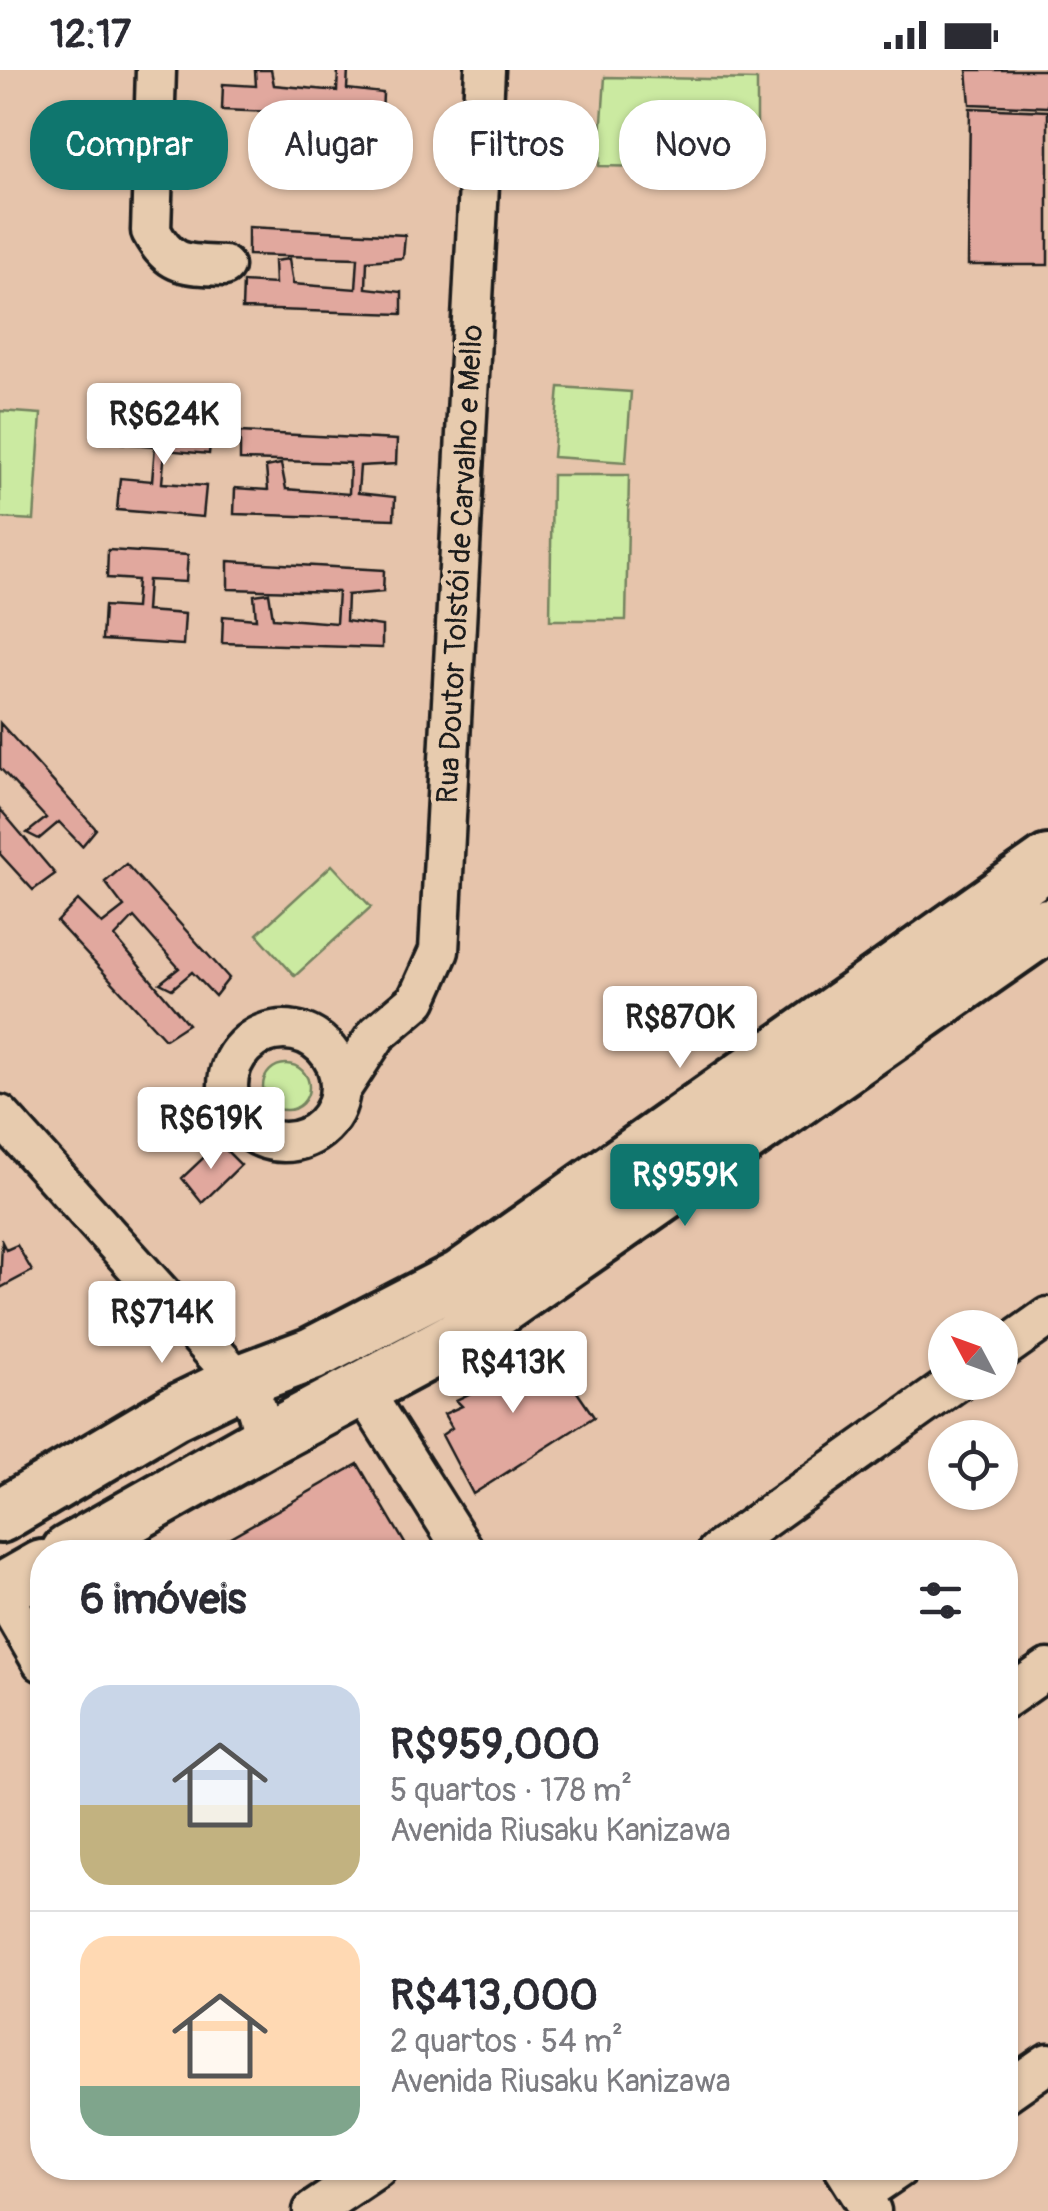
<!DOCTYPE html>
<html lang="pt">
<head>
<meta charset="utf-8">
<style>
  body { margin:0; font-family:Pangolin,sans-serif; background:#f7f7f7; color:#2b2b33; height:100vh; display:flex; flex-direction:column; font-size:38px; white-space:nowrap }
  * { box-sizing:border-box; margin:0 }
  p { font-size:32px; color:#7c7c81 }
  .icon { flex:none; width:55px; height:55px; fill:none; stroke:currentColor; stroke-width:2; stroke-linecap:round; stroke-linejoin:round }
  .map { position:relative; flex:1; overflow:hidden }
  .side { position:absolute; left:30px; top:1470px; width:988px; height:640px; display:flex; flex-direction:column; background:#fff; border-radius:40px; box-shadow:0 2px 8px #0004 }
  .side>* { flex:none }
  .banner { position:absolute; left:30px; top:30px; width:990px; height:90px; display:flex; gap:20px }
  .needle { width:65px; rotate:311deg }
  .buttons { position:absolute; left:928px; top:1240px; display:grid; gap:20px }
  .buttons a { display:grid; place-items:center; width:90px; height:90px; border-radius:50%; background:#fff; box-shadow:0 2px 8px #0004; font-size:50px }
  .price { position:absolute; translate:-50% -85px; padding:0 22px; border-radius:10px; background:#fff; color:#222; font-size:32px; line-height:65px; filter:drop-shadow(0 2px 5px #0008) }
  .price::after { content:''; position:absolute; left:50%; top:60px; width:30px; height:22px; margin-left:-15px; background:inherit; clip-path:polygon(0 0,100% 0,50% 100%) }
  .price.current { background:#0f766e; color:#fff }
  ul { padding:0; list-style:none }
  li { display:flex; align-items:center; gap:30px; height:250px; padding:0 50px }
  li+li { border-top:2px solid #e1e1e2 }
  li span { display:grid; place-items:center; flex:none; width:280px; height:200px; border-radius:30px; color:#555 }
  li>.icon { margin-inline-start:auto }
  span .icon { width:120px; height:120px; fill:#fffc; stroke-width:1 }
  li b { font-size:42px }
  h2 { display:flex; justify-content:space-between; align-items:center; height:120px; padding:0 50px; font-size:42px }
  .pill { padding:0 35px; border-radius:40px; background:#fff; box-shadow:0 2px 8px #0004; font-size:35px; line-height:90px }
  .pill.current { background:#0f766e; color:#fff }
  .status { display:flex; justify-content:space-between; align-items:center; height:70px; padding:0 50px; background:#fff; direction:ltr }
  .status svg { height:28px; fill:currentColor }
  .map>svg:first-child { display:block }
</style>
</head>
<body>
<div class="status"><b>12:17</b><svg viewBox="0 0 49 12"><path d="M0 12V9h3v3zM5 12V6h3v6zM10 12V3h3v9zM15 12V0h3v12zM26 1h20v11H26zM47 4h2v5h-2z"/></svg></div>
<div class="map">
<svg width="1048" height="2141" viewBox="0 0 1048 2141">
  <rect width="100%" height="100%" fill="#e6c4ab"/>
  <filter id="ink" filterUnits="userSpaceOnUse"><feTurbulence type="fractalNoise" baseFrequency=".01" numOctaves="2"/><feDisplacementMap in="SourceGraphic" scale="20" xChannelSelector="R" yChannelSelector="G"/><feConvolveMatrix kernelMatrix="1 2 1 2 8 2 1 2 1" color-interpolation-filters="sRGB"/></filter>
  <g filter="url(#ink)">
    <!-- green -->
    <path fill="#cbeaa1" stroke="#74835e" stroke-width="2.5" d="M605,7L757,10V99L599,96Z
      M559,317L631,322L626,392L553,387Z
      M0,341L41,344L34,450L0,448Z
      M552,405H629L626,550H550Z
      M332,795L371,837L295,906L257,864Z
      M263 1017a23 23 0 1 1 46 0a23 23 0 1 1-46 0Z"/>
    <!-- building -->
    <path fill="#e1a89e" stroke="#1c1c1c" stroke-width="2.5" d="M255,0H271L274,15L337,21L338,0H348L347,19L383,23L382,46L222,40L223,14L256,16Z
      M967,0H1048V37L970,34Z
      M970,38L1048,41V195H968Z
      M248,157L405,165L403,188L367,191L366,218L402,222V244L242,239L243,212L275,214L274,191L289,189L293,214L356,219L358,188L248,185Z
      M125,347L212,354L209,384L165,380L162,413L206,416L203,447L117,440L120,408L152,411L155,376L122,373Z
      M240,362L397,370L396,394L360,396L358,423L395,427L394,449L234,444L235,418L268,420L266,397L281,394L286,419L349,424L350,393L240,390Z
      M108,480L188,485L186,512L148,510L146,541L185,544L183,575L102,570L104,536L135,538L137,510L107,508Z
      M228,491L384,500L383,522L347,525L346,551L382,556V578L222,573L223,546L256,549L254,525L269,523L273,548L336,553L338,522L228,519Z
      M0,653L96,759L82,776L59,752L39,769L27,763L46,748L0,698Z
      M0,739L55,804L33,820L0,784Z
      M126,794L229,908L215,926L192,902L172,919L160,913L179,898L134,847L115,867L188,954L165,969L57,852L78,830L102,854L124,837L105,812Z
      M219,1073L241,1095L202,1133L182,1108Z
      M2,1172L6,1180L17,1175L32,1201L0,1218Z
      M541,1269L594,1347L473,1424L442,1365L452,1358L444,1344L462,1336L456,1330L473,1322L468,1315Z
      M358,1394L410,1482H204Z"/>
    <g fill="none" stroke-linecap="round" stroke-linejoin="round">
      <defs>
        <path id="street" d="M156,0L151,161C170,197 186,194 224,196
          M228 1016a56 56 0 1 1 112 0a56 56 0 1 1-112 0Z
          M341,1019L377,964L417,930L439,881L485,0
          M0,1045L226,1296L256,1337L266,1370
          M1000,1281L1048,1247
          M362,1319L465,1482
          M717,1482L956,1312
          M1,1521L42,1592
          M1005,1629L1048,1599
          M1005,2023L1048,1993
          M844,2098L871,2141
          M861,2124L899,2098
          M313,2141L377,2098"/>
        <path id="secondary" d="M0,1446L174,1343L238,1312L312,1284L461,1207L1048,792
          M68,1482L266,1370L460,1266L1048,855
          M0,1521L42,1497"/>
      </defs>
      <!-- street casing -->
      <use href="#street" stroke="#1c1c1c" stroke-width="45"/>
      <!-- secondary casing -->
      <use href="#secondary" stroke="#1c1c1c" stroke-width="60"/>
      <!-- street -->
      <use href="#street" stroke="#e7cbae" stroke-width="38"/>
      <!-- secondary -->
      <use href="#secondary" stroke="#e7cbae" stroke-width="52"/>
    </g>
  </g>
  <g text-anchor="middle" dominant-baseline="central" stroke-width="10" stroke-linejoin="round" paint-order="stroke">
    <!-- street labels -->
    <g font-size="30" fill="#1c1c1c" stroke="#e7cbae">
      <text transform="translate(460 494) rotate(-87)">Rua Doutor Tolstói de Carvalho e Mello</text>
    </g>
  </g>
</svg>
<div class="buttons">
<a><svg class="needle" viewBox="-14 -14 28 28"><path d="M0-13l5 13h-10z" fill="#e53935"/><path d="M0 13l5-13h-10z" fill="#7c7c81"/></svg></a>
<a><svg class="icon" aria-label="locate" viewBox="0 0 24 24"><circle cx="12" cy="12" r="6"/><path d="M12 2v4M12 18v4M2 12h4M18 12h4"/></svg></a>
</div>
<b class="price" style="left:164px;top:398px">R$624K</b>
<b class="price" style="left:680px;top:1001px">R$870K</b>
<b class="price" style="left:211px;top:1102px">R$619K</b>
<b class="price current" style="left:685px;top:1159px">R$959K</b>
<b class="price" style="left:162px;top:1296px">R$714K</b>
<b class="price" style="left:513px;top:1346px">R$413K</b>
<div class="banner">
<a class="pill current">Comprar</a>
<a class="pill">Alugar</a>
<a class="pill">Filtros</a>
<a class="pill">Novo</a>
</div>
<section class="side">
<h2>6 imóveis<svg class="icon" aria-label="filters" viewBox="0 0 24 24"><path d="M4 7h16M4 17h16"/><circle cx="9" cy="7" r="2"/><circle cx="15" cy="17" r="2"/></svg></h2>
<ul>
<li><span style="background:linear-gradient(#c9d6e8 60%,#c2b280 0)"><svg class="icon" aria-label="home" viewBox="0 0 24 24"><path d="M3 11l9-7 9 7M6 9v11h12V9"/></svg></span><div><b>R$959,000</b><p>5 quartos · 178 m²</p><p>Avenida Riusaku Kanizawa</p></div></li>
<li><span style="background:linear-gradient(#ffd9b3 75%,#7fa58c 0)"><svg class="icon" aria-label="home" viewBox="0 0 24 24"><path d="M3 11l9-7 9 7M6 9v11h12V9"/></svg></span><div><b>R$413,000</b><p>2 quartos · 54 m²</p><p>Avenida Riusaku Kanizawa</p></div></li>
</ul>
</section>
</div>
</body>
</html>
